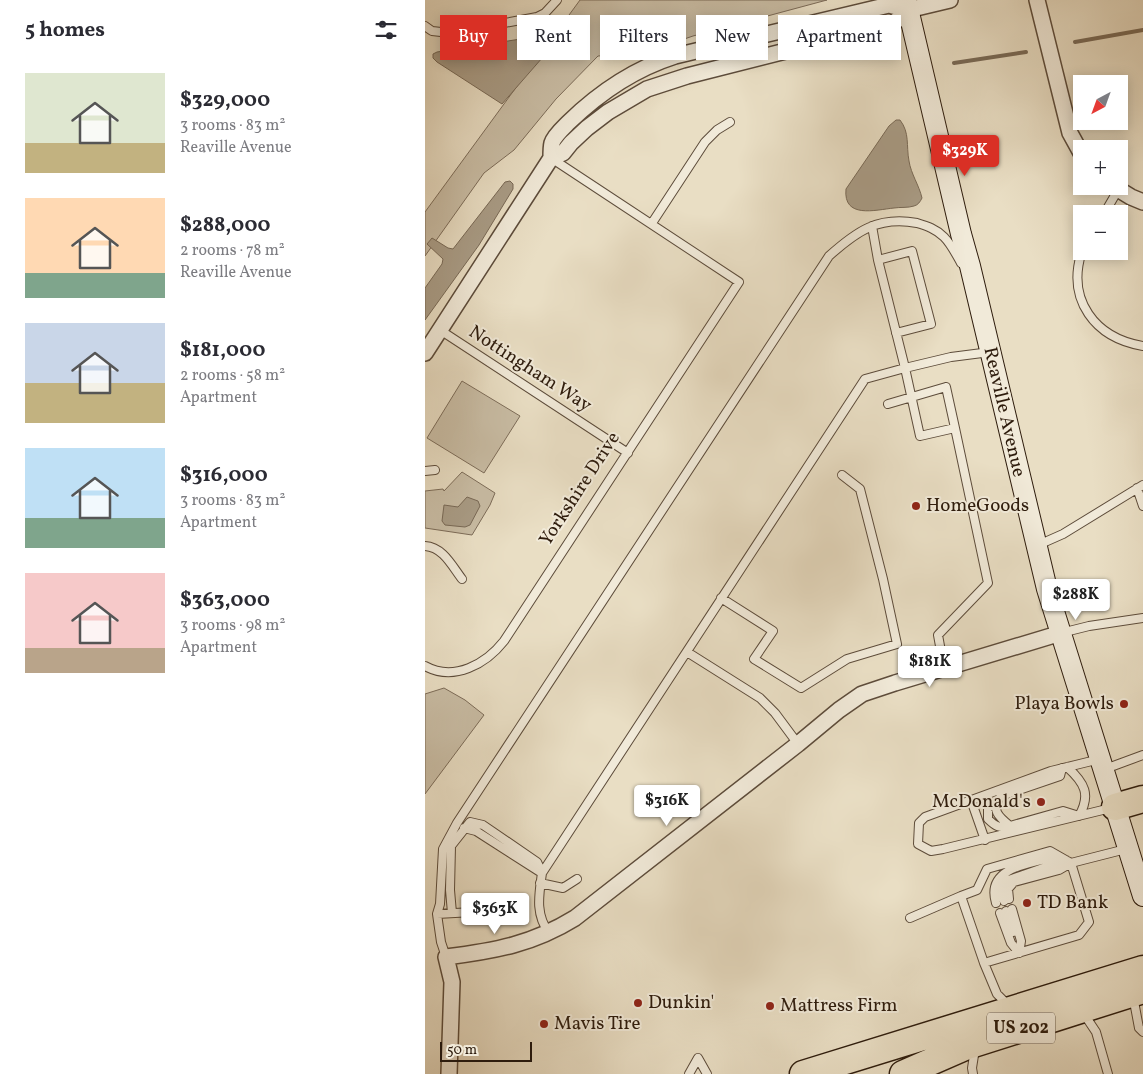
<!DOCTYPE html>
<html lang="en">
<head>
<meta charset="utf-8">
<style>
  body { margin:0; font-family:Vollkorn,serif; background:#f7f7f7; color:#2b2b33; height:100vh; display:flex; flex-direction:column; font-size:19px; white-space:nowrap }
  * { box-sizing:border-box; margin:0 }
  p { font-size:16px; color:#7c7c81 }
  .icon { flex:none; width:28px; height:28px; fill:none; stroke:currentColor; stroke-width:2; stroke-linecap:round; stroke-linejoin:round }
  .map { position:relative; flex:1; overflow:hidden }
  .sheet { display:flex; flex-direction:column; background:#fff; width:425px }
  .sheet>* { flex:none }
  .guide { position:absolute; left:15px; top:15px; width:475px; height:45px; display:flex; gap:10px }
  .needle { width:32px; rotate:221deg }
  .fabs { position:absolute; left:648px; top:75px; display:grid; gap:10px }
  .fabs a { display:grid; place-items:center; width:55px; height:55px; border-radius:0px; background:#fff; box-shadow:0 2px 12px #0003; font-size:25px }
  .scale { position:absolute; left:15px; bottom:12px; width:92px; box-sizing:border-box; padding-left:5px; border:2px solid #2e1c0d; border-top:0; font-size:14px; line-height:18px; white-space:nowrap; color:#2e1c0d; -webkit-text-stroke:4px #f1ead9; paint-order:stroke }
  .price { position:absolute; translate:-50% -42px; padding:0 11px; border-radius:5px; background:#fff; color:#222; font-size:16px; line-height:32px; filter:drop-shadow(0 1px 2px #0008) }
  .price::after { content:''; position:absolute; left:50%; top:30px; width:15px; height:11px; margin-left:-8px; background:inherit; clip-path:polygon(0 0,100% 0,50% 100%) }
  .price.on { background:#d93025; color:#fff }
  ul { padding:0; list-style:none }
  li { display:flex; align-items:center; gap:15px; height:125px; padding:0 25px }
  li span { display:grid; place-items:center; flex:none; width:140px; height:100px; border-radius:0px; color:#555 }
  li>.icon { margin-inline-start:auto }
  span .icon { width:60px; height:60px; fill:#fffc; stroke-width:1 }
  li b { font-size:21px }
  h2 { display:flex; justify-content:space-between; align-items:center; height:60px; padding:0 25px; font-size:21px }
  .tag { padding:0 18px; border-radius:0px; background:#fff; box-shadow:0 2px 12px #0003; font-size:18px; line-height:45px }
  .tag.on { background:#d93025; color:#fff }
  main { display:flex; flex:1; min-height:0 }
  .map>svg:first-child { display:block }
</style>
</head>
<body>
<main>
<section class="sheet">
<h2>5 homes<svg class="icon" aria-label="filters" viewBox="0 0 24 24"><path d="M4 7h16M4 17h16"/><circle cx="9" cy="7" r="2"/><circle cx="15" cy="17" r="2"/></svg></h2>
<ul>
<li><span style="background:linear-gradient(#dfe7d0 70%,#c2b280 0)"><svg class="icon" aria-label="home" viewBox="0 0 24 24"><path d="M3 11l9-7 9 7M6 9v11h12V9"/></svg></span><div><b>$329,000</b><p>3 rooms · 83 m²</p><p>Reaville Avenue</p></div></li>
<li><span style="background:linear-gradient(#ffd9b3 75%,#7fa58c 0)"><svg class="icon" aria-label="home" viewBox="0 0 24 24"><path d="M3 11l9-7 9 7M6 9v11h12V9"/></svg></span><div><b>$288,000</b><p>2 rooms · 78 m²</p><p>Reaville Avenue</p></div></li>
<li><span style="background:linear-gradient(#c9d6e8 60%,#c2b280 0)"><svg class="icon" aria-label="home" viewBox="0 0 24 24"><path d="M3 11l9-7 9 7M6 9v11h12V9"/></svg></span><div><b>$181,000</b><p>2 rooms · 58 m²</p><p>Apartment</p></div></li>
<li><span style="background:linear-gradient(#bfe0f5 70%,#7fa58c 0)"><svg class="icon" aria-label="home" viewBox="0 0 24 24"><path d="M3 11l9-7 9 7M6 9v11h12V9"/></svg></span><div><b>$316,000</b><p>3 rooms · 83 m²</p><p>Apartment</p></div></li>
<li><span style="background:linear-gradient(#f6c9c9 75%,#b9a48a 0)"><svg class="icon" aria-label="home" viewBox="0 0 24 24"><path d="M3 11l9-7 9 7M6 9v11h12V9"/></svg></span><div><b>$363,000</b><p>3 rooms · 98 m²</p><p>Apartment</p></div></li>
</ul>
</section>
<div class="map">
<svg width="718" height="1074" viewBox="0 0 718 1074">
  <rect width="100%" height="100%" fill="#e9dec4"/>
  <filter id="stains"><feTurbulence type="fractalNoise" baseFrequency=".004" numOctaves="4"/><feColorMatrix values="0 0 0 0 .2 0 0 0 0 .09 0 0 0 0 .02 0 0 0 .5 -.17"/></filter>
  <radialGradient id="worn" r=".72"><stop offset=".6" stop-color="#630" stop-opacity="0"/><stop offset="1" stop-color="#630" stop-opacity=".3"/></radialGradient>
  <!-- green -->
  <path fill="#c9bda5" stroke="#7c6c59" d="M155,0H402L268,36L219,53L173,56L131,99L89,150L59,173L0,256V212Z
    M37,381L95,416L59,473L2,438Z
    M37,472L70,493L65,505L47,535L0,528V491L18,489L19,491Z
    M19,688L40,700L59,715L0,794V694Z"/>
  <!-- water -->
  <path fill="#a99c86" stroke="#786956" d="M128,34L131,37V42L77,104L12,62L8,58V54L12,52Z
    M471,120H475C485,133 481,145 484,161C486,174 494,185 497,198C495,202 493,205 489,206C483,208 475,207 469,208C450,210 418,219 421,189L464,126Z
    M85,181L88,184V189L54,245L0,320V288L17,264L18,259L2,244L7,238L23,248L28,249L80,182Z
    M42,497L53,501L55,506L45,525L40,527L20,525L17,521L19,505L33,507Z"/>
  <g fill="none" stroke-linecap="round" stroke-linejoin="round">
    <!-- stream -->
    <path stroke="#786956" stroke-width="4" d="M650,42L718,30
      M529,63L601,52"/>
    <defs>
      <path id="lane" d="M0,26L7,31L25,33L112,17L120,13L132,0
        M679,214L693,190
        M227,223L280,142L292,130L305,122
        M447,226L453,260
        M657,251C641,300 670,338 718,346
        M15,330L203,453
        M471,333L506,324L487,251L453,260L480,368L526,357L565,352
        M0,471L10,470
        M712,488L718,506
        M0,546C18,547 27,566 37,579
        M611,546L638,534L718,485
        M296,598L348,631L329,659L376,688L422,659L472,644L458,579L435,489L417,475
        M636,633L664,626L718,618
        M262,652L335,698L350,713L373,744
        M0,666C29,682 61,664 79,641L314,282L126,158
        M519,668L513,635L563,583L530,428
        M675,759L626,771L500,817L494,823L493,844L506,851L518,849L686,808
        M637,768L635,776L576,796C565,810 574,817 585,826L638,811L654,816C666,795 660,783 642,767
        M680,769L718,755
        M546,800L560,840
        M571,802L563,808V819C570,826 575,829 585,826
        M39,828L51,831L115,872
        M115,883L138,888L152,879
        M536,896L552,890L562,869L625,851L646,863L634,870L589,882L583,889L584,899
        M579,901L575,891L581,881L641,860
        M571,903C560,866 608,863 633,856
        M587,909L596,941L594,953
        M581,911L588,932
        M27,913L25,890L26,846L45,822L58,825L112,862L117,873
        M575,913L586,943L594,953
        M12,914L48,912
        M485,918L536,896L559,963L654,935L664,922L646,863L701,849
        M124,933C110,914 114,895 117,873L440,379L480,368L495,436L530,428L521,387L463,404
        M21,957L16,942L12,914L15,904L18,849L32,823L404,256C432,231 453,216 492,223C502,226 511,229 519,237C526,244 531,254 536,263
        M559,963L572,994L584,1006
        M708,996L714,1028L718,1032
        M659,1014L671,1032L683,1074
        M273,1058L282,1074
        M264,1074L273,1058
        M548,1074L547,1068L550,1049"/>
      <path id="street" d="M612,0L645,133L656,153
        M126,158L138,153L146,143L162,128L183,112L222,89L262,76L468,24L483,10
        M688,186L706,197L718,202
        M0,353L126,158C126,154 126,147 127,143C129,136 138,128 144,122C175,92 209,69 250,56L464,5L483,10L525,0
        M24,1074L27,982L21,957C70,951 108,944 150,918L373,744L414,710L437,694L470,683L636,633"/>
      <path id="secondary" d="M481,0L536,234L545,266L622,589L718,896"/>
      <path id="highway" d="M690,807L718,799
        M378,1074L718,969
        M478,1074L542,1046L718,990"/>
    </defs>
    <!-- lane casing -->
    <use href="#lane" stroke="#5d4c3b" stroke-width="10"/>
    <!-- street casing -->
    <use href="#street" stroke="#5d4c3b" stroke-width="18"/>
    <!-- secondary casing -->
    <use href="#secondary" stroke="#2e1c0d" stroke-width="22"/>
    <!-- highway casing -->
    <use href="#highway" stroke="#2e1c0d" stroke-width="29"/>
    <!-- lane -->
    <use href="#lane" stroke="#f1ead9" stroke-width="8"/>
    <!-- street -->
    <use href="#street" stroke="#f1ead9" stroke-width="15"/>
    <!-- secondary -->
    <use href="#secondary" stroke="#f1ead9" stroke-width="20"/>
    <!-- highway -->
    <use href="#highway" stroke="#e9dec4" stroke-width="26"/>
  </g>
  <!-- markers -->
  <g fill="#8f2418" stroke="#f1ead9" stroke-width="2">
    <circle cx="491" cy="506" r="5"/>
    <circle cx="699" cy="704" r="5"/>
    <circle cx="616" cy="802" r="5"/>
    <circle cx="602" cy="903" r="5"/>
    <circle cx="213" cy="1003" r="5"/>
    <circle cx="345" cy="1006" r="5"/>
    <circle cx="119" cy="1024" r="5"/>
  </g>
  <g text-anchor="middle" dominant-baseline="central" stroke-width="4" stroke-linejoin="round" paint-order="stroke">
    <!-- shield labels -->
    <rect fill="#f1ead9" stroke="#685a4a" stroke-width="1" x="562" y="1012.5" width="68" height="31" rx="4"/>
    <g font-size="18" font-weight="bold" fill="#2e1c0d">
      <text x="596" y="1028">US 202</text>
    </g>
    <!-- street labels -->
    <g font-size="19" fill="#2e1c0d" stroke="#f1ead9">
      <text transform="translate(105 369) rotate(33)">Nottingham Way</text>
      <text transform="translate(579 412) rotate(77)">Reaville Avenue</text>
      <text transform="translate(155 489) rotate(-57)">Yorkshire Drive</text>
    </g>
    <!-- poi labels -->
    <g font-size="19" fill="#2e1c0d" stroke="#f1ead9" text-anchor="start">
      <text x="501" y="506">HomeGoods</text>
      <text x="689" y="704" text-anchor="end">Playa Bowls</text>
      <text x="606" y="802" text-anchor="end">McDonald's</text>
      <text x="612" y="903">TD Bank</text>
      <text x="223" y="1003">Dunkin'</text>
      <text x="355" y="1006">Mattress Firm</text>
      <text x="129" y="1024">Mavis Tire</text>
    </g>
  </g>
  <rect width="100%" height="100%" filter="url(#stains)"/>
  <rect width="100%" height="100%" fill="url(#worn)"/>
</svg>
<div class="fabs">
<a><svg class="needle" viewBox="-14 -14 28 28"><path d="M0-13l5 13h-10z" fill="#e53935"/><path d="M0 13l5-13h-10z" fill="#7c7c81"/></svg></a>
<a>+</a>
<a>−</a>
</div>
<div class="scale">50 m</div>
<b class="price on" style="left:540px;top:177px">$329K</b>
<b class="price" style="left:651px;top:621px">$288K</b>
<b class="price" style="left:505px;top:688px">$181K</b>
<b class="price" style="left:242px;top:827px">$316K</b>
<b class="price" style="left:70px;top:935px">$363K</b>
<div class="guide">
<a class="tag on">Buy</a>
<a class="tag">Rent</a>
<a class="tag">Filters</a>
<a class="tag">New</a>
<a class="tag">Apartment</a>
</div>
</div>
</main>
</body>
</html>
